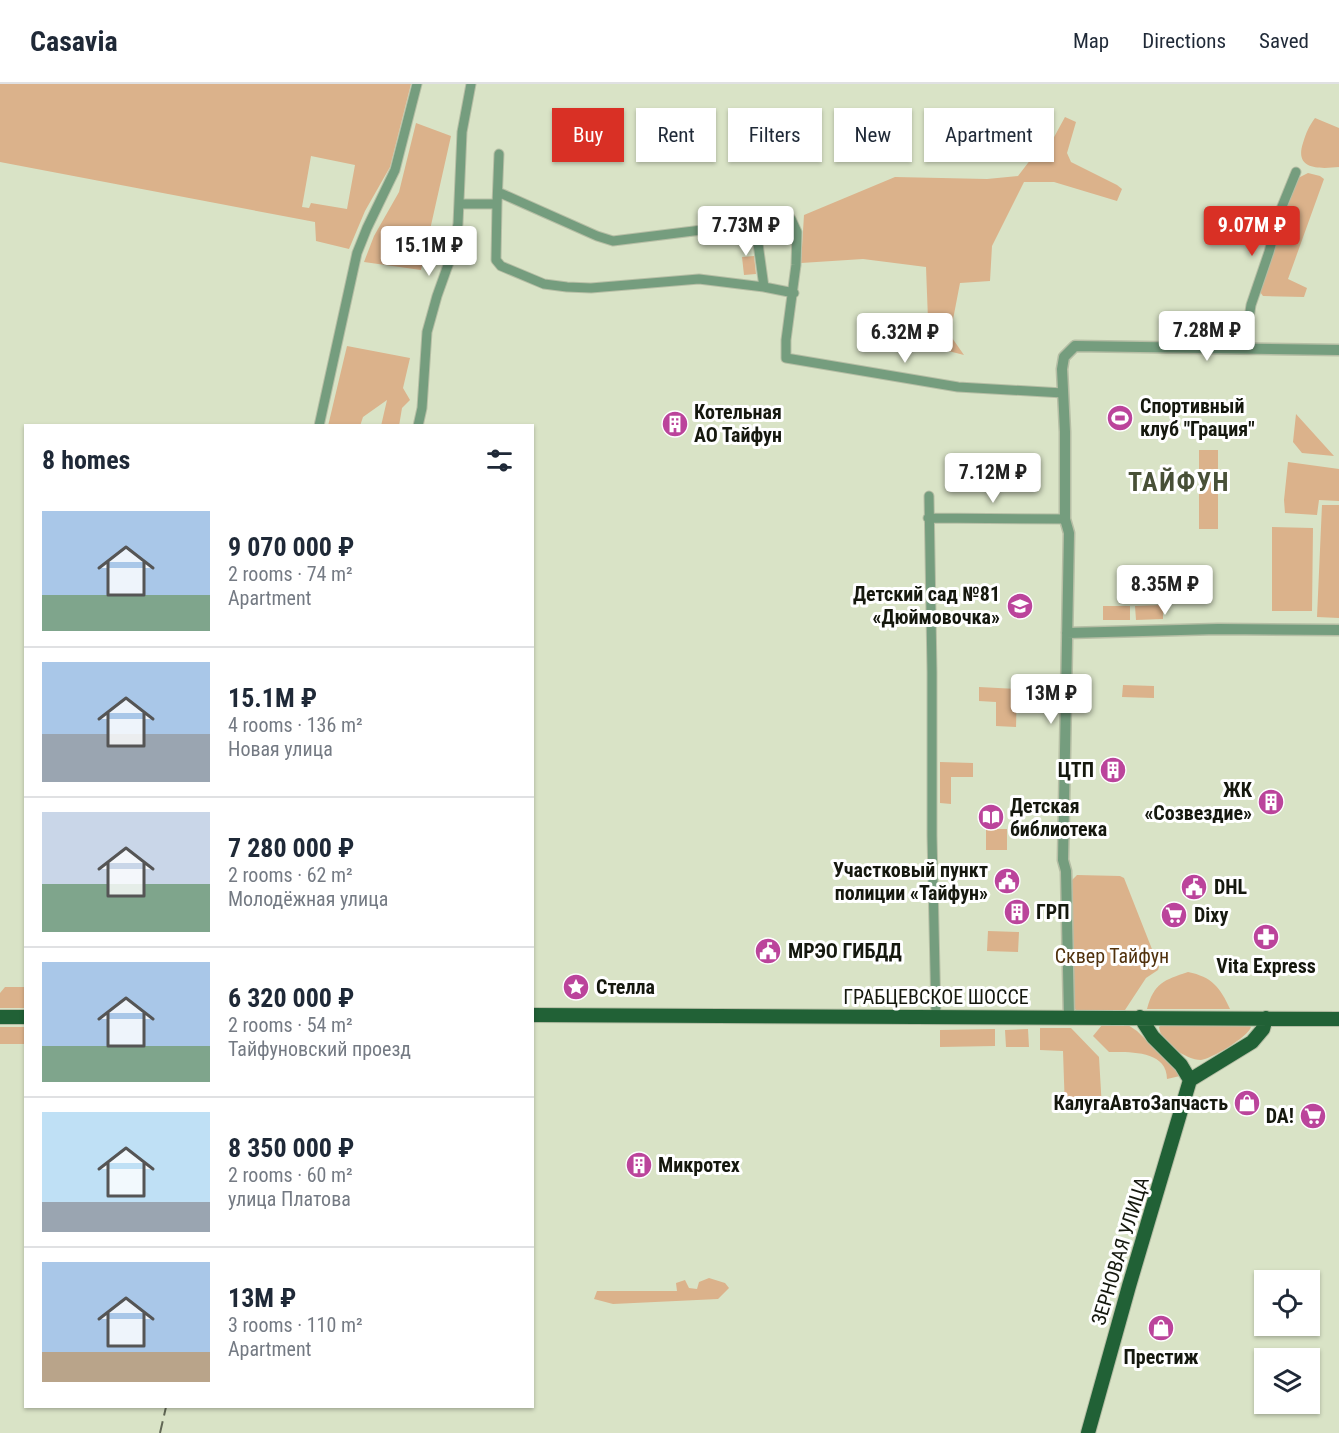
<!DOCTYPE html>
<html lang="en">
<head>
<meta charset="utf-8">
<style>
  body { margin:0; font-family:"Roboto Condensed",sans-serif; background:#f6f6f7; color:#1f2937; height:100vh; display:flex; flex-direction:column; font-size:22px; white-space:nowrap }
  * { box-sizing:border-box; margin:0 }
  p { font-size:20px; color:#747a83 }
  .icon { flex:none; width:33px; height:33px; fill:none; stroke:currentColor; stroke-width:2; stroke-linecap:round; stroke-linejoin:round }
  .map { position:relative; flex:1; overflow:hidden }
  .panel { position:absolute; left:24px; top:340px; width:510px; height:984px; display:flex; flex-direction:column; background:#fff; border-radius:0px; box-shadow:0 2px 4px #0004 }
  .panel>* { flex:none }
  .top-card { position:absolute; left:552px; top:24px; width:570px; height:54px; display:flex; gap:12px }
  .controls { position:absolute; left:1254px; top:1186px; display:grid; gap:12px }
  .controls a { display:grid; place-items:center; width:66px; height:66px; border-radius:0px; background:#fff; box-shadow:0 2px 4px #0004; font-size:30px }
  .price { position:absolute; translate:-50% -51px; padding:0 14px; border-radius:6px; background:#fff; color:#222; font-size:20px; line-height:39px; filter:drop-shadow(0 2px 3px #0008) }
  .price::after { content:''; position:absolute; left:50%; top:36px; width:18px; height:14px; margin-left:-9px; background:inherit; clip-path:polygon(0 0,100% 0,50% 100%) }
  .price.current { background:#d93025; color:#fff }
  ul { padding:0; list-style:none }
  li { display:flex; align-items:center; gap:18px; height:150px; padding:0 18px }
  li+li { border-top:2px solid #e0e1e3 }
  li span { display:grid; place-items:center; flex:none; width:168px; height:120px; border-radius:0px; color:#555 }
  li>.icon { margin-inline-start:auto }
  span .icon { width:72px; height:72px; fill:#fffc; stroke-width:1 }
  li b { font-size:26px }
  h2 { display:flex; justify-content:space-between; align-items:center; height:72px; padding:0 18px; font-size:26px }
  .tag { padding:0 21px; border-radius:0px; background:#fff; box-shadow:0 2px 4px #0004; font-size:21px; line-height:54px }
  .tag.current { background:#d93025; color:#fff }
  header { display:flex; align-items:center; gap:36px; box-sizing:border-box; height:84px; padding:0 30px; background:#fff; border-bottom:2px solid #e0e1e3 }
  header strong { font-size:28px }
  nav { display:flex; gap:33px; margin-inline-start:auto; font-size:21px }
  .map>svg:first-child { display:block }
</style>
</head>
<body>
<header>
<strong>Casavia</strong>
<nav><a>Map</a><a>Directions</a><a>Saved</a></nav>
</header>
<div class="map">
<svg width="1339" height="1349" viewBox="0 0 1339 1349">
  <rect width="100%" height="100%" fill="#d9e3c6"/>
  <!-- green -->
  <path fill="#dbb28b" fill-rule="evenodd" d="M0,0H411L390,83L365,127L349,165L316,157L315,138L0,78ZM311,72L355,81L347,125L311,119L309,124L302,123Z
    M1065,33L1076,38L1067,69L1071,78L1117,101L1122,105L1117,117L1054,98H1024L992,162L990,197L960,199L950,251L964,271L929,262L926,183L863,175L801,179L804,131L895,93L987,95L1018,92L1031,75L1047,66Z
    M1315,34L1339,44V83C1319,85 1294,86 1303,59C1306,49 1309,42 1315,34Z
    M416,39L451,52L421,186L364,178L374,152L399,108Z
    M1308,89L1320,92L1324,95L1288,195L1307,204L1304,213L1263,212L1260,208L1282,136L1286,137L1289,127L1286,124L1298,94Z
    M754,172L756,190L744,191L742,173Z
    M347,262L410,274L403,304L410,316L402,324L399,342H381L387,316L363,333L360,342H328Z
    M1296,330L1334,372L1302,369L1293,358Z
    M1199,366H1218V445H1199Z
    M1288,378L1339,385V417L1319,416L1317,431L1285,429L1284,416Z
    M1322,421H1339V534L1317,533Z
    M1272,443L1313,444L1312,527H1272Z
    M1163,521V535L1136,536L1135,522Z
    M1103,522H1130V536H1103Z
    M1123,601L1154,602V614L1122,613Z
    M979,603L1017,605L1016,643L996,642V618L979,617Z
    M940,678L973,679V693H951V720L940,719Z
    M986,745H1007V766H986Z
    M1077,791L1120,792L1124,794L1159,883L1158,886L1146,894L1125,926H1076L1073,923L1072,796Z
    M988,847L1019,848L1018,868L987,867Z
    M1188,888C1212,893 1220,903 1230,925H1147C1154,899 1164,896 1188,888Z
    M5,903H25V924H0V909Z
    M1163,940H1248L1251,943C1248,953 1211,975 1201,976C1186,976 1160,958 1159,943Z
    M1102,941H1128L1137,947L1176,985L1180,992L1167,995C1167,966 1129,968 1109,968L1093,952Z
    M0,943H25V960H0Z
    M1040,944H1071L1099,973L1102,1025L1065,1026L1063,967L1040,966Z
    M995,945V962L940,963V946Z
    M1028,945L1029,963H1006L1005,946Z
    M709,1194L725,1199L729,1204L718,1215L613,1220L594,1215L597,1207H677L676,1199L685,1196L689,1204L697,1205L699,1198Z"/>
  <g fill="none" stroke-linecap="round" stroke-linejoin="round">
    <defs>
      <path id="minor" d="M498,108L597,152L613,157L791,135L797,148L796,181L786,256V274L958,303L1063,309
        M460,120H497L499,70
        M497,120L496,176L501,182L544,200L567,203L591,204L699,195L764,203L794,209
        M755,138L764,203
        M1248,264L1247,248L1251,221L1269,168L1281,125L1296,88
        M319,342L357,169L367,144L395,86L417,0
        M418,342L422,324L427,248L437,212L452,170L458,140L462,48L471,0
        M929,412L932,588V752L936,932
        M928,434L1065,435"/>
      <path id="tertiary" d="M1067,549L1218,545L1339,546
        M1069,933L1066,787L1063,776L1069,449L1065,435V348L1062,285L1064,273L1075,262L1339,266"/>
      <path id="primary" d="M532,931L1339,935
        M0,933H26
        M1140,933L1153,953L1181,981L1190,996
        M1190,996L1252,958L1263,945L1266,934
        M1088,1349L1129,1202L1190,996"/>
    </defs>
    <!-- minor casing -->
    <use href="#minor" stroke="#b6bea5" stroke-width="11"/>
    <!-- tertiary casing -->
    <use href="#tertiary" stroke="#b6bea5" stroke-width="13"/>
    <!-- primary casing -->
    <use href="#primary" stroke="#b6bea5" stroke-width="16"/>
    <!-- minor -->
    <use href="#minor" stroke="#759d7e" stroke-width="9"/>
    <!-- tertiary -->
    <use href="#tertiary" stroke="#759d7e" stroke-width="10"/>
    <!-- primary -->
    <use href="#primary" stroke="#216136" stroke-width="14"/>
    <!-- rail -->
    <path stroke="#616755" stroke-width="2" stroke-dasharray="12 6" stroke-linecap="butt" d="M160,1349L166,1323"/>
  </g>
  <!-- icons -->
  <defs>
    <symbol id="stadium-disc" viewBox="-11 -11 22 22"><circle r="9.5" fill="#bb449b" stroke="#fff"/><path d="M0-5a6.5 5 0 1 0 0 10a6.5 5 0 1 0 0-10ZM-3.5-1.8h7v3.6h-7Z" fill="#fff"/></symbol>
    <symbol id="building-disc" viewBox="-11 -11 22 22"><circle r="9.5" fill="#bb449b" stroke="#fff"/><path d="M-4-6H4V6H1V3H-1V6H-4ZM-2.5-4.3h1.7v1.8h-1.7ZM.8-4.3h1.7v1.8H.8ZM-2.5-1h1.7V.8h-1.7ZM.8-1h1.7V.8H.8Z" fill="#fff"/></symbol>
    <symbol id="school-disc" viewBox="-11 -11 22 22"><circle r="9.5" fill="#bb449b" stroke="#fff"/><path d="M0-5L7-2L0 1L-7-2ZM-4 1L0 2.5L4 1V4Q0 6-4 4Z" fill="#fff"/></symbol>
    <symbol id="library-disc" viewBox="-11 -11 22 22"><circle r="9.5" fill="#bb449b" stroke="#fff"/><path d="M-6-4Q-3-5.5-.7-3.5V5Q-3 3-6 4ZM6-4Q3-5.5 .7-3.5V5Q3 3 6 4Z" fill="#fff"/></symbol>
    <symbol id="civic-disc" viewBox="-11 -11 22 22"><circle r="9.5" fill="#bb449b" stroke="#fff"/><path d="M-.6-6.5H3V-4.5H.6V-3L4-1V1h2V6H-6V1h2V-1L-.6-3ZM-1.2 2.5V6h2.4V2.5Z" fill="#fff"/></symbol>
    <symbol id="supermarket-disc" viewBox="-11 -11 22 22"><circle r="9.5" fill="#bb449b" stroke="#fff"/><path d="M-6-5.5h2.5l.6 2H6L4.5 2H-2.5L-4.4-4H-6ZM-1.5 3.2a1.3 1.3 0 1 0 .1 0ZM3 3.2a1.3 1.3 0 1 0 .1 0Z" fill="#fff"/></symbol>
    <symbol id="pharmacy-disc" viewBox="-11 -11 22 22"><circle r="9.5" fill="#bb449b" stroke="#fff"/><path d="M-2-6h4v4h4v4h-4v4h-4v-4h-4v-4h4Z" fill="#fff"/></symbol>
    <symbol id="sight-disc" viewBox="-11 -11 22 22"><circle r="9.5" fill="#bb449b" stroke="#fff"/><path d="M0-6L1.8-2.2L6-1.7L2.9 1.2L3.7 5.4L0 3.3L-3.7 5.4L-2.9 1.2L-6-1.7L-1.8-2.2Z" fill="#fff"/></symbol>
    <symbol id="shop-disc" viewBox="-11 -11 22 22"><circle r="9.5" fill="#bb449b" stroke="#fff"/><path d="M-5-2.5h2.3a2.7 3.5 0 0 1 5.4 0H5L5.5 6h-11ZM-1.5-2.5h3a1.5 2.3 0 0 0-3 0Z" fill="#fff"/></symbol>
  </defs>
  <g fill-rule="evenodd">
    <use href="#stadium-disc" x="1105" y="319" width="30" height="30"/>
    <use href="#building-disc" x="660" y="325" width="30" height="30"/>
    <use href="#school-disc" x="1005" y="507" width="30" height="30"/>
    <use href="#building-disc" x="1098" y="671" width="30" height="30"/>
    <use href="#building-disc" x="1256" y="703" width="30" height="30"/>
    <use href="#library-disc" x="976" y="718" width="30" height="30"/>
    <use href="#civic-disc" x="992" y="782" width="30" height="30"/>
    <use href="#civic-disc" x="1179" y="788" width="30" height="30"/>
    <use href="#building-disc" x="1002" y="813" width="30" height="30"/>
    <use href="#supermarket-disc" x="1159" y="816" width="30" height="30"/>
    <use href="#pharmacy-disc" x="1251" y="838" width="30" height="30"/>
    <use href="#civic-disc" x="753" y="852" width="30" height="30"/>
    <use href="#sight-disc" x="561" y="888" width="30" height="30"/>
    <use href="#shop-disc" x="1232" y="1004" width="30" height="30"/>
    <use href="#supermarket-disc" x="1298" y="1017" width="30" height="30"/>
    <use href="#building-disc" x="624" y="1066" width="30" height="30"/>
    <use href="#shop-disc" x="1146" y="1229" width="30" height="30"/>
  </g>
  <g text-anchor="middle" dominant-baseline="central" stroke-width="6" stroke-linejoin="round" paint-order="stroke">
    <!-- poi labels -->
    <g font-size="20" font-weight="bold" fill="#15180e" stroke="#fff" text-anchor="start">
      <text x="1140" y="322">Спортивный<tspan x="1140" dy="23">клуб "Грация"</tspan></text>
      <text x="694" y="328">Котельная<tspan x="694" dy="23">АО Тайфун</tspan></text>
      <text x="1000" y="510" text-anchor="end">Детский сад №81<tspan x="1000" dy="23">«Дюймовочка»</tspan></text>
      <text x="1094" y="686" text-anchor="end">ЦТП</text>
      <text x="1252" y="706" text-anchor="end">ЖК<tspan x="1252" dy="23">«Созвездие»</tspan></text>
      <text x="1010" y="722">Детская<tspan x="1010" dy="23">библиотека</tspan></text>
      <text x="988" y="786" text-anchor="end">Участковый пункт<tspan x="988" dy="23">полиции «Тайфун»</tspan></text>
      <text x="1214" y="803">DHL</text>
      <text x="1036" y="828">ГРП</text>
      <text x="1194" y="831">Dixy</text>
      <text x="788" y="867">МРЭО ГИБДД</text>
      <text x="1266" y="882" text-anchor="middle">Vita Express</text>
      <text x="596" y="903">Стелла</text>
      <text x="1228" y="1019" text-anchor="end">КалугаАвтоЗапчасть</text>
      <text x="1294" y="1032" text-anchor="end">DA!</text>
      <text x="658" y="1081">Микротех</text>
      <text x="1161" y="1273" text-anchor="middle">Престиж</text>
    </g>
    <!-- park labels -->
    <g font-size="20" fill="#51320d" stroke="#fff">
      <text x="1112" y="872">Сквер Тайфун</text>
    </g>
    <!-- street labels -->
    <g font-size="20" fill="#15180e" stroke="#fff">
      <text x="936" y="913">ГРАБЦЕВСКОЕ ШОССЕ</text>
      <text transform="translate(1120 1167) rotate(-73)">ЗЕРНОВАЯ УЛИЦА</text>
    </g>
    <!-- district labels -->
    <g font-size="26" font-weight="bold" letter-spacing="1.5" fill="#485037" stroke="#fff">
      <text x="1179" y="398">ТАЙФУН</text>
    </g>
  </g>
</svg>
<div class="controls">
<a><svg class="icon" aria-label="locate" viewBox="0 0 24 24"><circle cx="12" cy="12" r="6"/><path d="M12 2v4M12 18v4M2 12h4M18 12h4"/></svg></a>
<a><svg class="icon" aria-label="layers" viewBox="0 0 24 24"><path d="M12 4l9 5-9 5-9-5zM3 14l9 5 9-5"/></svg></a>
</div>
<b class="price" style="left:746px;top:173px">7.73M ₽</b>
<b class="price current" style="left:1252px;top:173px">9.07M ₽</b>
<b class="price" style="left:429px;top:193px">15.1M ₽</b>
<b class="price" style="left:1207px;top:278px">7.28M ₽</b>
<b class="price" style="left:905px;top:280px">6.32M ₽</b>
<b class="price" style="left:993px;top:420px">7.12M ₽</b>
<b class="price" style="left:1165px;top:532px">8.35M ₽</b>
<b class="price" style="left:1051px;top:641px">13M ₽</b>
<div class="top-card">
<a class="tag current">Buy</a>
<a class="tag">Rent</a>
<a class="tag">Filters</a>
<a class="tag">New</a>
<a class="tag">Apartment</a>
</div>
<section class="panel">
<h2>8 homes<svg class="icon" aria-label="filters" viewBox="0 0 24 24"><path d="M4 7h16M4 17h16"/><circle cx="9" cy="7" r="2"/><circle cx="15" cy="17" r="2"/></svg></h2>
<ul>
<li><span style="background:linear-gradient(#a9c7e8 70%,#7fa58c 0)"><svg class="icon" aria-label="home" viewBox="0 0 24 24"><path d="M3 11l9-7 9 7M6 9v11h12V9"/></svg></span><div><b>9 070 000 ₽</b><p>2 rooms · 74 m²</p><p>Apartment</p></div></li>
<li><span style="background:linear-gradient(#a9c7e8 60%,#9aa5b1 0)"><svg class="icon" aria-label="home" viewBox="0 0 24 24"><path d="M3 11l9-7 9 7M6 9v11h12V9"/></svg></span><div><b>15.1M ₽</b><p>4 rooms · 136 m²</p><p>Новая улица</p></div></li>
<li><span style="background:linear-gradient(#c9d6e8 60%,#7fa58c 0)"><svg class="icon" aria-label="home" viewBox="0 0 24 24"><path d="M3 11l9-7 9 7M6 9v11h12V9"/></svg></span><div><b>7 280 000 ₽</b><p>2 rooms · 62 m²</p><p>Молодёжная улица</p></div></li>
<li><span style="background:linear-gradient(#a9c7e8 70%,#7fa58c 0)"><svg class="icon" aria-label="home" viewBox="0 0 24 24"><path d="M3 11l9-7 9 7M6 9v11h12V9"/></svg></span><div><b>6 320 000 ₽</b><p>2 rooms · 54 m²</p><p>Тайфуновский проезд</p></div></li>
<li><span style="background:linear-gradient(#bfe0f5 75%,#9aa5b1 0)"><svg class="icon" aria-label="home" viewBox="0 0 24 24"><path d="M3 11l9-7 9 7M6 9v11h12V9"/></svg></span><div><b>8 350 000 ₽</b><p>2 rooms · 60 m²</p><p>улица Платова</p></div></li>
<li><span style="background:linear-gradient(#a9c7e8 75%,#b9a48a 0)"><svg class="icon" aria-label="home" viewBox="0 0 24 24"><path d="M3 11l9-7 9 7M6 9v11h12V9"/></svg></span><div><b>13M ₽</b><p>3 rooms · 110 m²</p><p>Apartment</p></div></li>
</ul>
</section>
</div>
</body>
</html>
